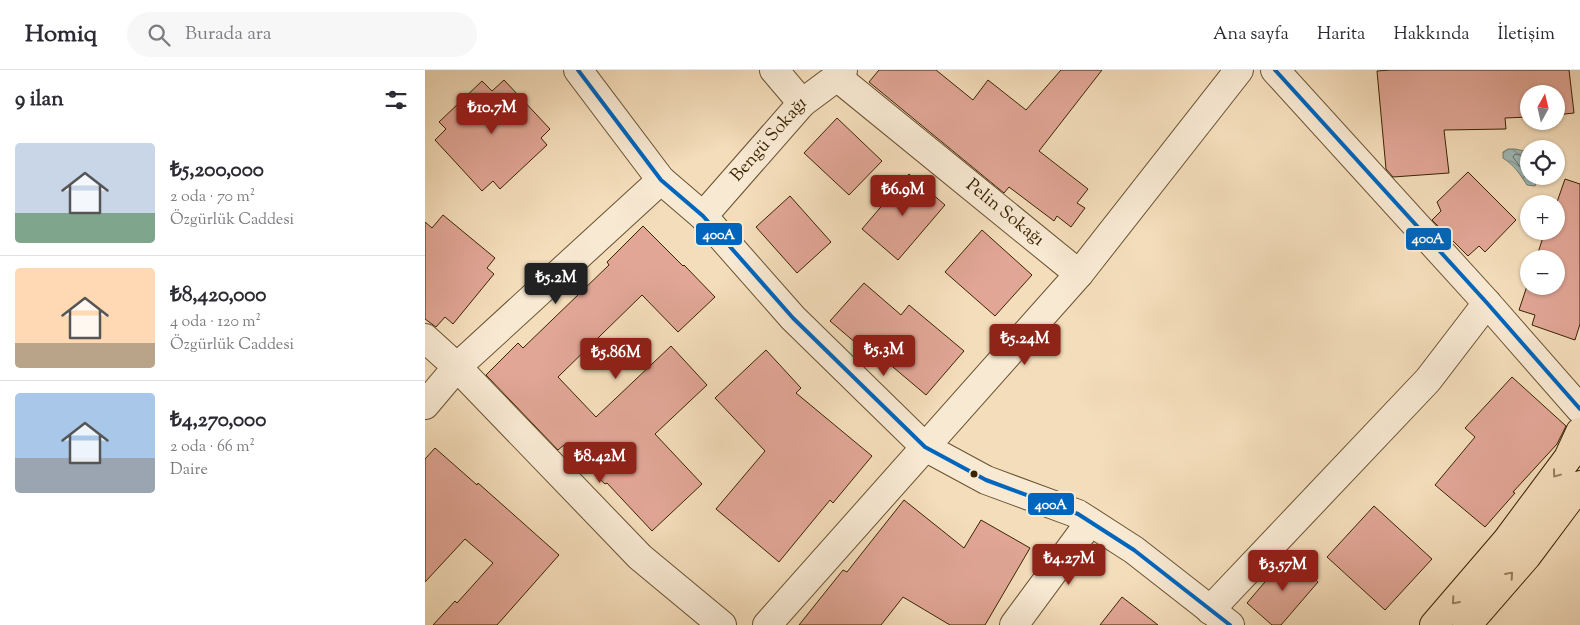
<!DOCTYPE html>
<html lang="tr">
<head>
<meta charset="utf-8">
<style>
  body { margin:0; font-family:"Sorts Mill Goudy",serif; background:#f7f7f7; color:#2b2b33; height:100vh; display:flex; flex-direction:column; font-size:19px; white-space:nowrap }
  * { box-sizing:border-box; margin:0 }
  p { font-size:16px; color:#7c7c81 }
  .icon { flex:none; width:28px; height:28px; fill:none; stroke:currentColor; stroke-width:2; stroke-linecap:round; stroke-linejoin:round }
  .map { position:relative; flex:1; overflow:hidden }
  .panel { display:flex; flex-direction:column; background:#fff; width:425px }
  .panel>* { flex:none }
  .needle { width:32px; rotate:8deg }
  .buttons { position:absolute; left:1095px; top:15px; display:grid; gap:10px }
  .buttons a { display:grid; place-items:center; width:45px; height:45px; border-radius:50%; background:#fff; box-shadow:0 1px 4px #0004; font-size:25px }
  .price { position:absolute; translate:-50% -42px; padding:0 11px; border-radius:5px; background:#8f2418; color:#fff; font-size:16px; line-height:32px; filter:drop-shadow(0 1px 2px #0008) }
  .price::after { content:''; position:absolute; left:50%; top:30px; width:15px; height:11px; margin-left:-8px; background:inherit; clip-path:polygon(0 0,100% 0,50% 100%) }
  .price.active { background:#222; color:#fff }
  ul { padding:0; list-style:none }
  li { display:flex; align-items:center; gap:15px; height:125px; padding:0 15px }
  li+li { border-top:1px solid #e1e1e2 }
  li span { display:grid; place-items:center; flex:none; width:140px; height:100px; border-radius:5px; color:#555 }
  li>.icon { margin-inline-start:auto }
  span .icon { width:60px; height:60px; fill:#fffc; stroke-width:1 }
  li b { font-size:21px }
  h2 { display:flex; justify-content:space-between; align-items:center; height:60px; padding:0 15px; font-size:21px }
  header { display:flex; align-items:center; gap:30px; box-sizing:border-box; height:70px; padding:0 25px; background:#fff; border-bottom:1px solid #e1e1e2 }
  header strong { font-size:24px }
  nav { display:flex; gap:28px; margin-inline-start:auto; font-size:18px }
  .search { width:350px; height:45px; background:#f7f7f7; display:flex; align-items:center; gap:12px; box-sizing:border-box; padding:0 18px; border-radius:28px; color:#7c7c81; font-size:19px }
  main { display:flex; flex:1; min-height:0 }
  .map>svg:first-child { display:block }
</style>
</head>
<body>
<header>
<strong>Homiq</strong>
<div class="search"><svg class="icon" aria-label="search" viewBox="0 0 24 24"><circle cx="10" cy="10" r="6"/><path d="M15 15l6 6"/></svg>Burada ara</div>
<nav><a>Ana sayfa</a><a>Harita</a><a>Hakkında</a><a>İletişim</a></nav>
</header>
<main>
<section class="panel">
<h2>9 ilan<svg class="icon" aria-label="filters" viewBox="0 0 24 24"><path d="M4 7h16M4 17h16"/><circle cx="9" cy="7" r="2"/><circle cx="15" cy="17" r="2"/></svg></h2>
<ul>
<li><span style="background:linear-gradient(#c9d6e8 70%,#7fa58c 0)"><svg class="icon" aria-label="home" viewBox="0 0 24 24"><path d="M3 11l9-7 9 7M6 9v11h12V9"/></svg></span><div><b>₺5,200,000</b><p>2 oda · 70 m²</p><p>Özgürlük Caddesi</p></div></li>
<li><span style="background:linear-gradient(#ffd9b3 75%,#b9a48a 0)"><svg class="icon" aria-label="home" viewBox="0 0 24 24"><path d="M3 11l9-7 9 7M6 9v11h12V9"/></svg></span><div><b>₺8,420,000</b><p>4 oda · 120 m²</p><p>Özgürlük Caddesi</p></div></li>
<li><span style="background:linear-gradient(#a9c7e8 65%,#9aa5b1 0)"><svg class="icon" aria-label="home" viewBox="0 0 24 24"><path d="M3 11l9-7 9 7M6 9v11h12V9"/></svg></span><div><b>₺4,270,000</b><p>2 oda · 66 m²</p><p>Daire</p></div></li>
</ul>
</section>
<div class="map">
<svg width="1155" height="555" viewBox="0 0 1155 555">
  <defs>
    <pattern id="water-waves" width="16" height="10" patternUnits="userSpaceOnUse" patternTransform="scale(1.25)"><rect width="16" height="10" fill="#9ebab9"/><path d="M0 5q4-4 8 0t8 0" fill="none" stroke="#829794"/></pattern>
  </defs>
  <rect width="100%" height="100%" fill="#f4ddbb"/>
  <filter id="stains"><feTurbulence type="fractalNoise" baseFrequency=".004" numOctaves="4"/><feColorMatrix values="0 0 0 0 .2 0 0 0 0 .09 0 0 0 0 .02 0 0 0 .5 -.17"/></filter>
  <radialGradient id="worn" r=".72"><stop offset=".6" stop-color="#630" stop-opacity="0"/><stop offset="1" stop-color="#630" stop-opacity=".3"/></radialGradient>
  <!-- water -->
  <path fill="url(#water-waves)" stroke="#767e70" d="M1083,79H1090L1104,82V106H1114L1110,116L1102,115C1095,104 1089,95 1078,88V82Z"/>
  <g fill="none" stroke-linecap="round" stroke-linejoin="round">
    <!-- shore -->
    <path stroke="#6c6f5e" stroke-width="1" d="M1104,87L1090,84L1088,87L1104,109L1108,110L1109,106"/>
  </g>
  <!-- building -->
  <path fill="#e1a696" stroke="#3b2402" d="M454,0H511L548,30L563,10L601,40L636,0H677L614,81L663,119L652,133L660,138L646,157L632,146L629,151L584,117L579,123L444,12Z
    M966,0H1144L1149,43L1131,45V24H1104V47L1080,48L1081,59L1019,60L1024,103L968,107L961,99L952,1Z
    M79,10L125,59L116,68L122,75L75,119L68,111L57,121L10,70L21,59L14,52L57,11L67,21Z
    M412,48L457,91L424,125L379,83Z
    M1043,102L1091,150L1060,182L1054,176L1043,186L1007,150L1016,141L1012,132Z
    M484,104L520,135L473,190L437,159Z
    M1140,109L1155,114V254L1150,270L1107,255L1110,245L1094,240L1104,210V216H1131V189H1111L1120,161H1131V135Z
    M365,126L406,172L372,203L331,157Z
    M18,145L70,188L62,198L69,204L28,254L20,247L11,257L0,249V152L7,158Z
    M218,156L258,196L259,195L290,227L253,262L217,225L133,307L171,347L246,276L282,315L230,364L277,414L227,461L182,413L180,414L139,375L133,380L61,305L93,273L98,278L184,195L182,192Z
    M557,160L607,205L570,246L520,202Z
    M439,213L476,245L484,235L539,281L501,325L436,270L432,274L405,251Z
    M341,280L376,318L371,323L447,386L408,433L405,430L354,492L291,439L340,381L290,328Z
    M1087,307L1141,356L1132,374L1088,422L1090,423L1060,457L1010,415L1050,367L1040,358Z
    M10,378L52,415L53,413L134,485L72,555H8L30,531L32,533L68,493L40,469L0,512V389Z
    M479,430L539,478L556,450L605,478L560,555H525L478,527L456,555H374L418,500L422,502Z
    M949,436L1007,489L960,540L902,487Z
    M863,485L893,512L856,555H847L822,533Z
    M697,527L733,555H675Z"/>
  <g fill="none" stroke-linecap="round" stroke-linejoin="round">
    <defs>
      <g id="minor">
        <path d="M153,0L236,110L278,146L368,248L500,377L561,410L653,444L709,480L805,555"/>
        <path d="M349,0L377,33"/>
        <path d="M850,0L1062,233L1155,339"/>
        <path id="s1" d="M412,7L654,204"/>
        <path id="s2" d="M278,146L377,33L412,7L418,0"/>
        <path d="M0,268L32,297L215,487L297,555"/>
        <path d="M0,335L32,297L236,110"/>
        <path d="M785,540L1003,310L1062,233"/>
        <path d="M342,555L654,204L814,0"/>
        <path d="M589,555L665,452"/>
      </g>
      <path id="major" d="M1009,555L1082,470L1143,388L1155,362
        M1042,555L1102,486L1155,415"/>
    </defs>
    <!-- minor casing -->
    <use href="#minor" stroke="#695230" stroke-width="30"/>
    <!-- major casing -->
    <use href="#major" stroke="#3b2402" stroke-width="30"/>
    <!-- minor -->
    <use href="#minor" stroke="#f8e9d3" stroke-width="28"/>
    <!-- major -->
    <use href="#major" stroke="#f4ddbb" stroke-width="28"/>
    <defs>
      <path id="bus-1" d="M153,0L236,110L278,146L368,248L500,377L561,410L653,444L709,480L805,555
        M850,0L1062,233L1155,339"/>
    </defs>
    <!-- bus-1 casing -->
    <use href="#bus-1" stroke="#f8e9d3" stroke-width="8"/>
    <!-- bus-1 -->
    <use href="#bus-1" stroke="#0065bd" stroke-width="4"/>
  </g>
  <!-- one-way arrows -->
  <defs><path id="oneway-chevron" d="M-2-3.5L2.5 0L-2 3.5" fill="none" stroke-width="1.6" stroke-linecap="round" stroke-linejoin="round" transform="scale(1.25)"/></defs>
  <g stroke="#98805e">
    <use href="#oneway-chevron" transform="translate(1131 404) rotate(127)"/>
    <use href="#oneway-chevron" transform="translate(1085 505) rotate(-49)"/>
    <use href="#oneway-chevron" transform="translate(1030 531) rotate(131)"/>
  </g>
  <!-- markers -->
  <circle fill="#3b2402" stroke="#f8e9d3" stroke-width="2" cx="549" cy="404" r="4.5"/>
  <g text-anchor="middle" dominant-baseline="central" stroke-width="4" stroke-linejoin="round" paint-order="stroke">
    <!-- street labels -->
    <g font-size="18" fill="#3b2402" stroke="#f8e9d3">
      <text stroke="none"><textPath href="#s2" startOffset="101">Bengü Sokağı</textPath></text>
      <text stroke="none"><textPath href="#s1" startOffset="216">Pelin Sokağı</textPath></text>
    </g>
  </g>
  <g stroke="#f8e9d3" stroke-width="2">
    <rect x="270" y="152" width="48" height="24" rx="5" fill="#0065bd"/>
    <rect x="980" y="157" width="47" height="24" rx="5" fill="#0065bd"/>
    <rect x="602" y="422" width="48" height="24" rx="5" fill="#0065bd"/>
  </g>
  <g font-size="14" text-anchor="middle" font-weight="bold" fill="#fff">
    <text x="294" y="169">400A</text>
    <text x="1003" y="173">400A</text>
    <text x="626" y="439">400A</text>
  </g>
  <rect width="100%" height="100%" filter="url(#stains)"/>
  <rect width="100%" height="100%" fill="url(#worn)"/>
</svg>
<div class="buttons">
<a><svg class="needle" viewBox="-14 -14 28 28"><path d="M0-13l5 13h-10z" fill="#e53935"/><path d="M0 13l5-13h-10z" fill="#7c7c81"/></svg></a>
<a><svg class="icon" aria-label="locate" viewBox="0 0 24 24"><circle cx="12" cy="12" r="6"/><path d="M12 2v4M12 18v4M2 12h4M18 12h4"/></svg></a>
<a>+</a>
<a>−</a>
</div>
<b class="price" style="left:67px;top:65px">₺10.7M</b>
<b class="price" style="left:478px;top:147px">₺6.9M</b>
<b class="price active" style="left:131px;top:235px">₺5.2M</b>
<b class="price" style="left:600px;top:296px">₺5.24M</b>
<b class="price" style="left:459px;top:307px">₺5.3M</b>
<b class="price" style="left:191px;top:310px">₺5.86M</b>
<b class="price" style="left:175px;top:414px">₺8.42M</b>
<b class="price" style="left:644px;top:516px">₺4.27M</b>
<b class="price" style="left:858px;top:522px">₺3.57M</b>
</div>
</main>
</body>
</html>
